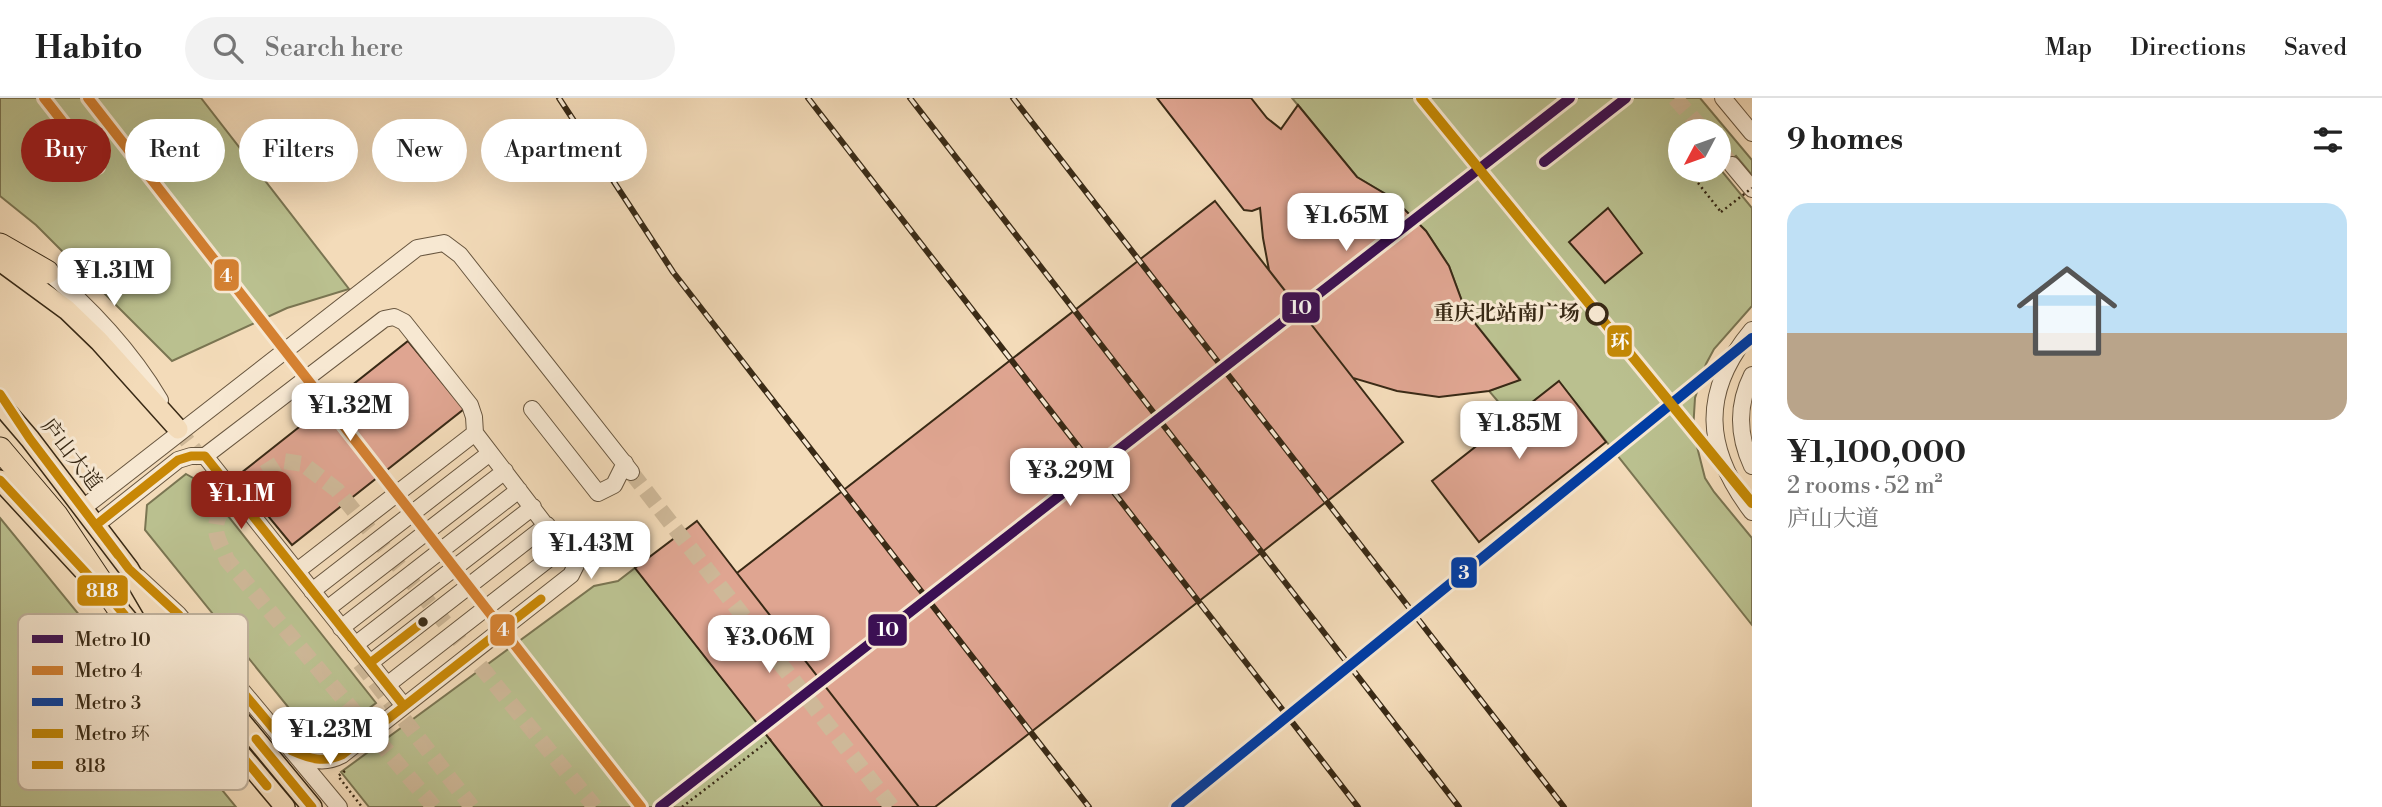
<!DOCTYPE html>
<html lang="en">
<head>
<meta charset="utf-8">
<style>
  body { margin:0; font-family:"Libre Bodoni","Noto Serif SC",serif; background:#f2f2f2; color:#222; height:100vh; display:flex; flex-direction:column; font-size:26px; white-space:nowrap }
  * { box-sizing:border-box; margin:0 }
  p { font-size:23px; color:#767676 }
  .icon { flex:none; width:38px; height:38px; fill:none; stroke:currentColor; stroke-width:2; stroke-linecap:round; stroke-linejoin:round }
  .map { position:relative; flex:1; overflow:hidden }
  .side { display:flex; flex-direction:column; background:#fff; width:630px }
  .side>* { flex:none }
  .banner { position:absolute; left:21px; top:21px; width:665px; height:63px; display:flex; gap:14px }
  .needle { width:46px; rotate:229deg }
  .buttons { position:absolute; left:1668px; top:21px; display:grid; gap:14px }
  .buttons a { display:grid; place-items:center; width:63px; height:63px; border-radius:50%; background:#fff; box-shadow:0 7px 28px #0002; font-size:35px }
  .price { position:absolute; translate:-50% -60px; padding:0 16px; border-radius:14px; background:#fff; color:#222; font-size:23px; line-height:46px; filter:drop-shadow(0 2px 4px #0008) }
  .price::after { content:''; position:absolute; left:50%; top:42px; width:21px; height:16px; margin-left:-10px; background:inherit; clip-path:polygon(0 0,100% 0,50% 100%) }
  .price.active { background:#8f2418; color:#fff }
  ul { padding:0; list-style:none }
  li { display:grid; align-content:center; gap:14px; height:371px; padding:0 35px }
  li+li { border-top:2px solid #e0e0e0 }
  li span { display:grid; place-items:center; height:217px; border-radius:21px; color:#555 }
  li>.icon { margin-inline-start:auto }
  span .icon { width:126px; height:126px; fill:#fffc; stroke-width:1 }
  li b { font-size:30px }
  h2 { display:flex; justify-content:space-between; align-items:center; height:84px; padding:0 35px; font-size:30px }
  .tag { padding:0 24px; border-radius:32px; background:#fff; box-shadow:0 7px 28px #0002; font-size:24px; line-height:63px }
  .tag.active { background:#8f2418; color:#fff }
  header { display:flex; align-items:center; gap:42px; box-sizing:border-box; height:98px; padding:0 35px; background:#fff; border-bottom:2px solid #e0e0e0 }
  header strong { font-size:33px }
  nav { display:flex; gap:38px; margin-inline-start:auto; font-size:24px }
  .search { width:490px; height:63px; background:#f2f2f2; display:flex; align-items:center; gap:18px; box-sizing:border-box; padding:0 24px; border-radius:38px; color:#767676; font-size:26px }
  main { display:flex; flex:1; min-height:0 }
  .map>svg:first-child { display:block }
</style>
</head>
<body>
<header>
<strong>Habito</strong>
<div class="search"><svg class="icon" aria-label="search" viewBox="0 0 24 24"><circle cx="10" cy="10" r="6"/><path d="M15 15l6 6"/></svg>Search here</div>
<nav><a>Map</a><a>Directions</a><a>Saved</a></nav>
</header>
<main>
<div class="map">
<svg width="1752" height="709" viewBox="0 0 1752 709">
  <rect width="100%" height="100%" fill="#f3dbb9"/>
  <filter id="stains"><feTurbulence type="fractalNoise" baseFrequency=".00286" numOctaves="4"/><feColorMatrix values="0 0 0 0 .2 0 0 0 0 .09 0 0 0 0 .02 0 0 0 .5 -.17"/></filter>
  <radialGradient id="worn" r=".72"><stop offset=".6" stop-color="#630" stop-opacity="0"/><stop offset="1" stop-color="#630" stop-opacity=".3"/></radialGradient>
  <!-- green -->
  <path fill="#bac08f" stroke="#7a7552" stroke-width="2" fill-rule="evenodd" d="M0,0H201L349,191L287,210L172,263L36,127L0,98Z
    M1292,0H1700L1752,62V77L1736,58L1720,71L1752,110V208L1714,251L1706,266L1695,300L1693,333L1705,380L1714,394L1752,440V527L1559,284L1512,320L1489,293L1520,281L1466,214L1449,168L1426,133L1394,101L1357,79ZM1680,33H1718V72H1680Z
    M186,376L202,385L376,605L326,642L314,641L145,432L147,407Z
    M0,420L236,709H0Z
    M635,470L823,709H369L341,674L594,488L618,483Z"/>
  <!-- building -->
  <path fill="#dfa591" stroke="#392a16" stroke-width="2" d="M1157,0H1251L1267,20L1281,31L1298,7L1357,79L1394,101L1426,133L1449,168L1466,214L1520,282L1489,293L1439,299L1397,293L1353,280L1269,172L1263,140L1260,110L1252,113L1244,112Z
    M1215,103L1403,344L935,709H919L737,475Z
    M1608,110L1642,155L1605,185L1569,144Z
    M408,243L464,311L292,447L236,379Z
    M1559,283L1606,344L1479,444L1432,383Z
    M697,423L737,475L919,709H823L635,470Z"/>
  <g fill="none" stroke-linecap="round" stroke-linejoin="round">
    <!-- minor-tunnel -->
    <path stroke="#ceb898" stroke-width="16" stroke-dasharray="16 8" stroke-linecap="butt" d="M1675,0L1704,33
      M1718,50L1732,67
      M178,331L206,367
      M631,374L892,709
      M360,565L472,709
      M434,709L227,462C224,453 216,440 216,431C215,403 263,376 283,363L303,366L337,392L595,709"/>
    <defs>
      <path id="minor" d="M1723,0L1752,35
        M1732,67L1752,91
        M41,168C88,207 129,250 160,302
        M1752,232C1700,294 1704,351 1752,414
        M1752,277C1737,307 1738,338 1752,368
        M532,311L598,395L614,387L625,365
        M205,358L384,221L394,219L404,224L470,307L474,319L475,335L576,467L571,477L342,657C323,667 311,662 292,653
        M83,410L417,150L444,145L460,157L631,374
        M96,427L178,362L191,358H205L404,608
        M297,473L475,335
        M138,479L178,516L339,709
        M312,493L490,355
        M327,511L505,373
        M341,530L519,392
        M355,547L533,409
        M370,565L547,427
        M387,587L564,449"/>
      <path id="major" d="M0,163L67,212L99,243L178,331
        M0,306L30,341L129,471L163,529L312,709
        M0,382L85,474
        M108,498L285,709"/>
      <path id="highway" d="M0,147L47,174
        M0,351L56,417L117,508"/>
    </defs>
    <!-- minor casing -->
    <use href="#minor" stroke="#68563f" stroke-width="18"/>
    <!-- major casing -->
    <use href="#major" stroke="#392a16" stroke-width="22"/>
    <!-- highway casing -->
    <use href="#highway" stroke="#392a16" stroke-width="25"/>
    <!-- path -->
    <path stroke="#392a16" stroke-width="2.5" stroke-dasharray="2 3.5" stroke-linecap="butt" d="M1698,85L1721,114
      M345,673L338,678L362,709
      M682,709L771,641"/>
    <!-- minor -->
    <use href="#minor" stroke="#f7e8d2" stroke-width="16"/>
    <!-- major -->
    <use href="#major" stroke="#f3dbb9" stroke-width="19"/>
    <!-- highway -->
    <use href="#highway" stroke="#f3dbb9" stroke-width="23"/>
    <defs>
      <path id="rail" d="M559,0L673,174L1089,709
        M808,0L1358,709
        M910,0L1459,709
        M1013,0L1564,709"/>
    </defs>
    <!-- rail casing -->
    <use href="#rail" stroke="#392a16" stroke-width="6"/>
    <!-- rail -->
    <use href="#rail" stroke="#f7e8d2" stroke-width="3.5" stroke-dasharray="10" stroke-linecap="butt"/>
    <!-- path-bridge -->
    <path stroke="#392a16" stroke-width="2.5" stroke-dasharray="2 3.5" stroke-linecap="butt" d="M1721,114L1752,90"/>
    <defs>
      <path id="bus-1" d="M0,296L30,341L118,457
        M0,382L117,508L267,688
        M96,427L129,471L178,516L292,653C310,661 324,665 342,657L541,501
        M96,427L178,362L191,358H205L404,608
        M370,565L423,524
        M256,641L312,709"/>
    </defs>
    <!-- bus-1 casing -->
    <use href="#bus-1" stroke="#f7e8d2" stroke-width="14"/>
    <!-- bus-1 -->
    <use href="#bus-1" stroke="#c88706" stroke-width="9"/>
    <defs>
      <path id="metro-1" d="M1544,64L1626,0
        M660,709L1570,0"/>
      <path id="metro-2" d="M44,0L98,69
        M88,0L641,709"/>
      <path id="metro-3" d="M1176,709L1752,240"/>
      <path id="metro-4" d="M1421,0L1752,405"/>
    </defs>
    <!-- metro-1 casing -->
    <use href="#metro-1" stroke="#f7e8d2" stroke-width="16"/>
    <!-- metro-2 casing -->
    <use href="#metro-2" stroke="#f7e8d2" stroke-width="16"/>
    <!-- metro-3 casing -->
    <use href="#metro-3" stroke="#f7e8d2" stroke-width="16"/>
    <!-- metro-4 casing -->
    <use href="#metro-4" stroke="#f7e8d2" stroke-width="16"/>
    <!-- metro-1 -->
    <use href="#metro-1" stroke="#3c1053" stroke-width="10"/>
    <!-- metro-2 -->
    <use href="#metro-2" stroke="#d48132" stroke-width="10"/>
    <!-- metro-3 -->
    <use href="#metro-3" stroke="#003da5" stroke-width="10"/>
    <!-- metro-4 -->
    <use href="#metro-4" stroke="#c48906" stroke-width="10"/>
  </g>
  <!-- markers -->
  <circle fill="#f7e8d2" stroke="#392a16" stroke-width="3.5" cx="1597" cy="216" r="10"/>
  <circle fill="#392a16" stroke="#f7e8d2" stroke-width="2.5" cx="423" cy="524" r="6"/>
  <g text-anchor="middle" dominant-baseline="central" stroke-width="6" stroke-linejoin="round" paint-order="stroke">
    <!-- stop labels -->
    <g font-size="21" font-weight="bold" fill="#392a16" stroke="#f7e8d2" text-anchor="end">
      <text x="1580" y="216">重庆北站南广场</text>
    </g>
    <!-- street labels -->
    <g font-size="21" fill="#392a16" stroke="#f7e8d2">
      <text transform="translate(71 357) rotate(52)">庐山大道</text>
    </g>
  </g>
  <!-- legend -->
  <rect x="18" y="516" width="230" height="176" rx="10" fill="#f7e8d2" stroke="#beaf9a" stroke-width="2"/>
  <rect x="32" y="537" width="31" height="8" fill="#3c1053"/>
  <rect x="32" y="568" width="31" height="9" fill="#d48132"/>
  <rect x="32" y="600" width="31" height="8" fill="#003da5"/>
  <rect x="32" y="631" width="31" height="9" fill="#c48906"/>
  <rect x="32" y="663" width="31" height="8" fill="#c88706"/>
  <g font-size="19" fill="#392a16">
    <text x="75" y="548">Metro 10</text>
    <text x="75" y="579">Metro 4</text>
    <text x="75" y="611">Metro 3</text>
    <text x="75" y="642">Metro 环</text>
    <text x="75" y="674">818</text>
  </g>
  <g stroke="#f7e8d2" stroke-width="2.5">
    <rect x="213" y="160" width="27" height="34" rx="7" fill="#d48132"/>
    <rect x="1281" y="193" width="40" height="33" rx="7" fill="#3c1053"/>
    <rect x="1606" y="226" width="27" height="34" rx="7" fill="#c48906"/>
    <rect x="1450" y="458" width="28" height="33" rx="7" fill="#003da5"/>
    <rect x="76" y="476" width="53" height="33" rx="7" fill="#c88706"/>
    <rect x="489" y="515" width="27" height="34" rx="7" fill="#d48132"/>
    <rect x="867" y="515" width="41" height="34" rx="7" fill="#3c1053"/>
  </g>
  <g font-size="19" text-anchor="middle" font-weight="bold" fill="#fff">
    <text x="226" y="184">4</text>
    <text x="1301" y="216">10</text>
    <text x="1620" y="250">环</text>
    <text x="1464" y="481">3</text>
    <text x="102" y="499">818</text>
    <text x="503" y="538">4</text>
    <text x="888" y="538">10</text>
  </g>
  <rect width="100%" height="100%" filter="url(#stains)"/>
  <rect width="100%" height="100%" fill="url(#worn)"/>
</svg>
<div class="buttons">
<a><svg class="needle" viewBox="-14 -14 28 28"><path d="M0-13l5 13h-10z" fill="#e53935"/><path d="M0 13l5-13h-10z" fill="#767676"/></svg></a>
</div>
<b class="price" style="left:1346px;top:155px">¥1.65M</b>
<b class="price" style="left:114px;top:210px">¥1.31M</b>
<b class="price" style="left:350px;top:345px">¥1.32M</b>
<b class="price" style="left:1519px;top:363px">¥1.85M</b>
<b class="price" style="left:1070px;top:410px">¥3.29M</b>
<b class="price active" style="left:241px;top:433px">¥1.1M</b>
<b class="price" style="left:591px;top:483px">¥1.43M</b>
<b class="price" style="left:769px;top:577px">¥3.06M</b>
<b class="price" style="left:330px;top:669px">¥1.23M</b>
<div class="banner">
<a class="tag active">Buy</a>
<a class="tag">Rent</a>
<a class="tag">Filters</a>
<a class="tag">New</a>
<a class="tag">Apartment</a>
</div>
</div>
<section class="side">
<h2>9 homes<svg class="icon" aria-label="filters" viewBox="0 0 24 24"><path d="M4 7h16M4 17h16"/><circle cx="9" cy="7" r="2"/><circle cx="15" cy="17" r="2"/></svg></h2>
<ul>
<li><span style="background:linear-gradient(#bfe0f5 60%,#b9a48a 0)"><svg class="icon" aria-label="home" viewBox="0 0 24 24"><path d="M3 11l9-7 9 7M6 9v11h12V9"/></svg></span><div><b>¥1,100,000</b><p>2 rooms · 52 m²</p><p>庐山大道</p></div></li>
</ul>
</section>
</main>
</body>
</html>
